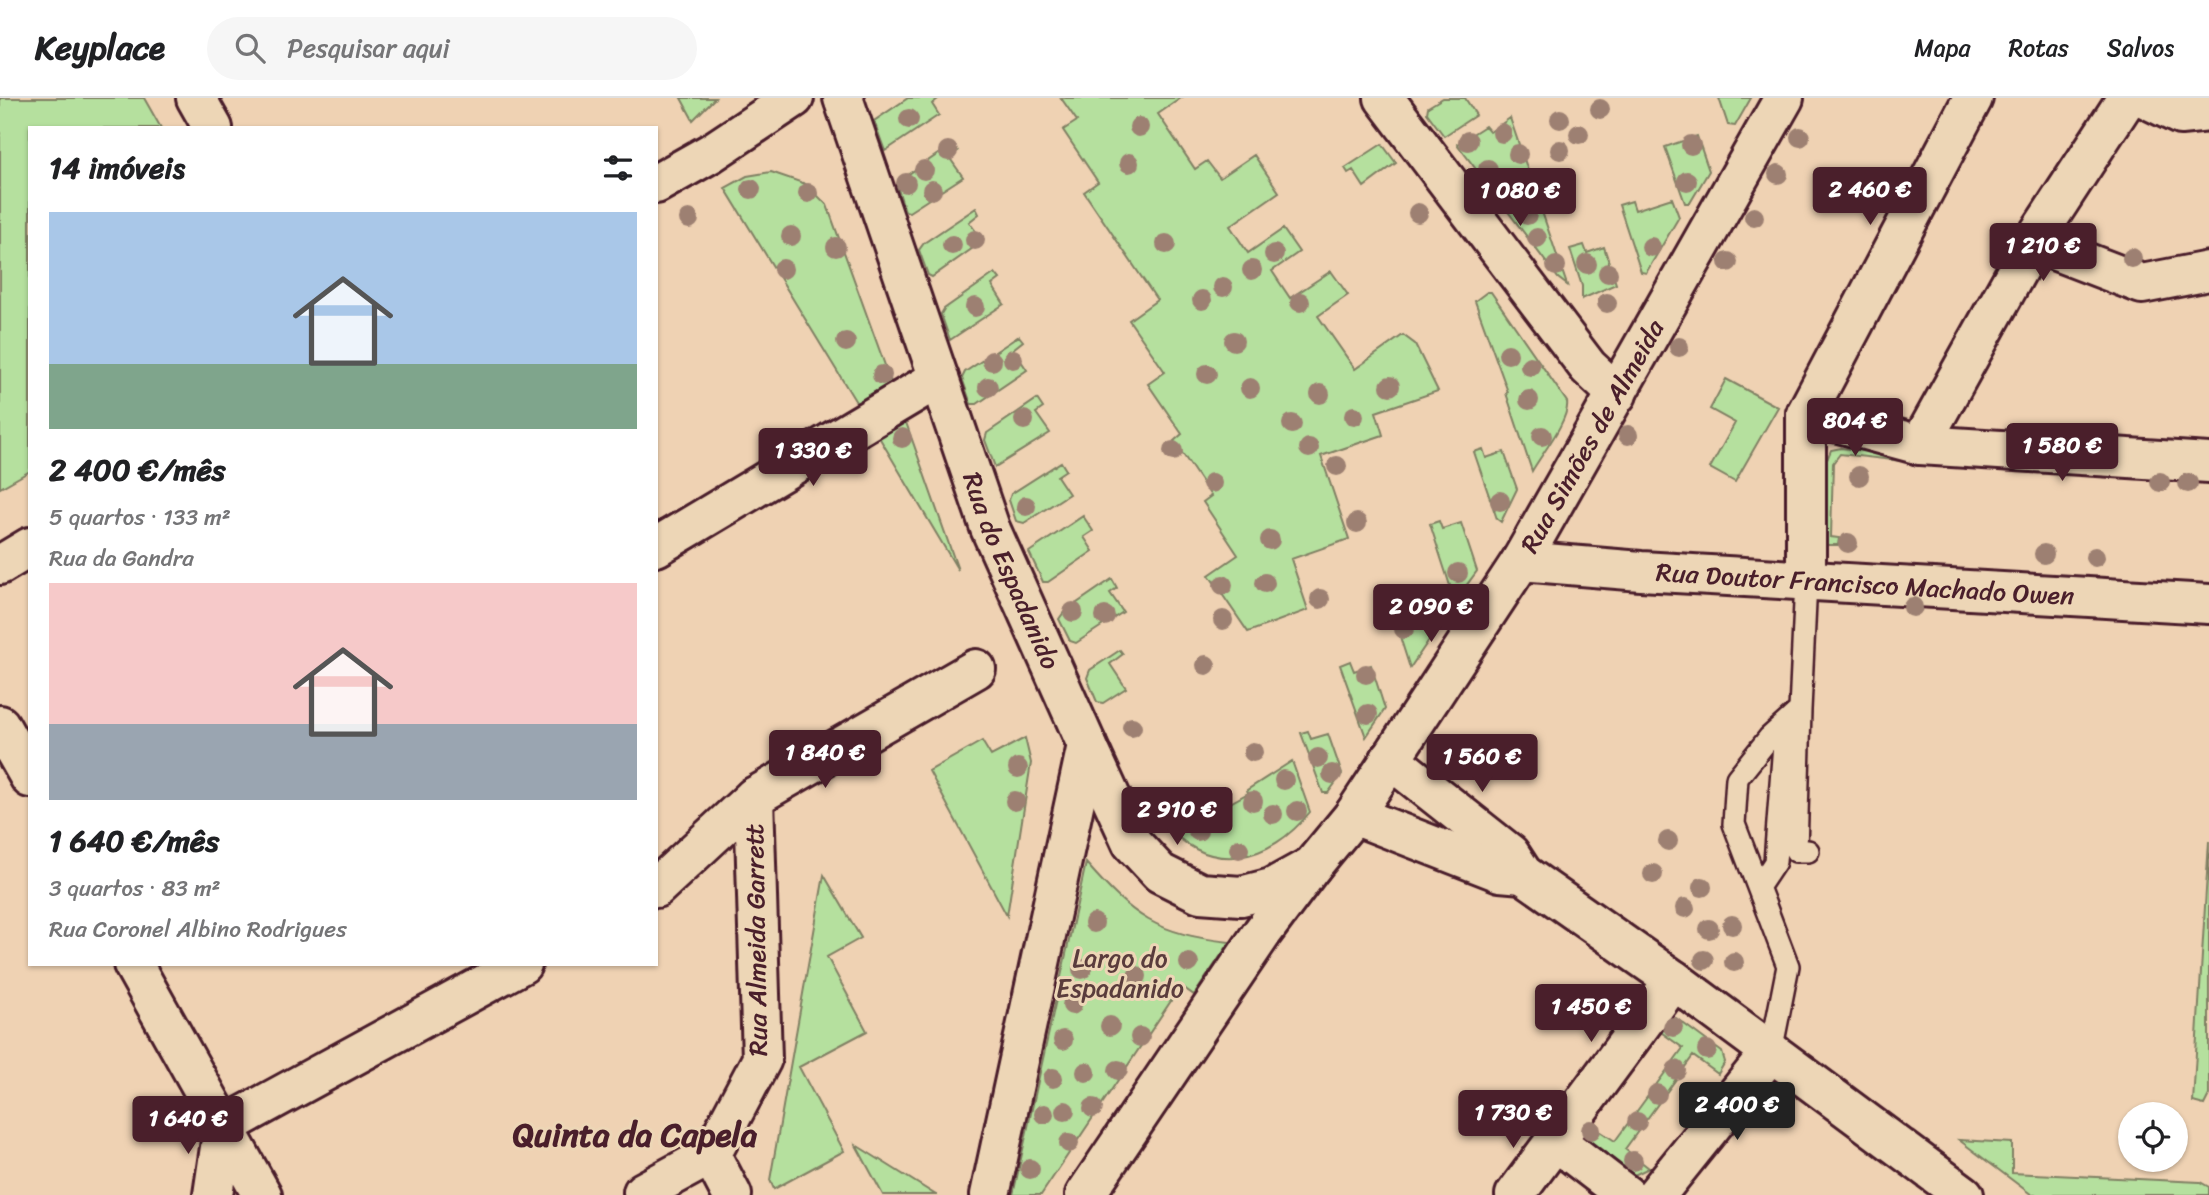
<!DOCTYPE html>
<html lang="pt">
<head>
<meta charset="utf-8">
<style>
  body { margin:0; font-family:Sriracha,sans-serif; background:#f6f6f6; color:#202124; height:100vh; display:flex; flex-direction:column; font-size:26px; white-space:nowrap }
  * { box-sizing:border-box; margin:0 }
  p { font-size:23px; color:#757577 }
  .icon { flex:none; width:38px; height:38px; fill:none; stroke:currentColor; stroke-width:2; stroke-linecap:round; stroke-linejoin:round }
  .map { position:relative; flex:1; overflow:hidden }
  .panel { position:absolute; left:28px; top:28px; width:630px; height:840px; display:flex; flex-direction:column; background:#fff; border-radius:0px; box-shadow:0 2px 5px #0004 }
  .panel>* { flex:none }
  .controls { position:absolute; left:2118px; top:1004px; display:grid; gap:14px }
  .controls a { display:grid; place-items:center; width:70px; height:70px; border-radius:50%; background:#fff; box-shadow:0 2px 5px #0004; font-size:35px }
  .price { position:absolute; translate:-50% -60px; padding:0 16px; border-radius:7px; background:#4a1f2b; color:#fff; font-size:23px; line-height:46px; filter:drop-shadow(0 2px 4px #0008) }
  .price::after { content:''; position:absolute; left:50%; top:42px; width:21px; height:16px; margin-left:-10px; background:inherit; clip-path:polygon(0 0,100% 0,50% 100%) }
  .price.active { background:#222; color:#fff }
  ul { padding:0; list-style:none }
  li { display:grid; align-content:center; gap:14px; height:371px; padding:0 21px }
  li span { display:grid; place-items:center; height:217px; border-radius:0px; color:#555 }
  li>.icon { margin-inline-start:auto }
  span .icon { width:126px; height:126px; fill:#fffc; stroke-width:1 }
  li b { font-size:30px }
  h2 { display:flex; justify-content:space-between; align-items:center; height:84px; padding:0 21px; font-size:30px }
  header { display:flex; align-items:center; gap:42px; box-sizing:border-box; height:98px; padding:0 35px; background:#fff; border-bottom:2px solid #e0e0e0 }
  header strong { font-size:33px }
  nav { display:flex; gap:38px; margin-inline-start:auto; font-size:24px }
  .search { width:490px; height:63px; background:#f6f6f6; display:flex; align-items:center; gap:18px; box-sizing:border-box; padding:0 24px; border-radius:38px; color:#757577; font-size:26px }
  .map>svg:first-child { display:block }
</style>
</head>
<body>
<header>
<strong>Keyplace</strong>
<div class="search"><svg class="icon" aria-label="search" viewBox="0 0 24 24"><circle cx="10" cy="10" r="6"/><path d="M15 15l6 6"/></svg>Pesquisar aqui</div>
<nav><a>Mapa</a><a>Rotas</a><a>Salvos</a></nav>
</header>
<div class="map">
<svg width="2209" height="1097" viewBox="0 0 2209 1097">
  <rect width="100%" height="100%" fill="#efd2b3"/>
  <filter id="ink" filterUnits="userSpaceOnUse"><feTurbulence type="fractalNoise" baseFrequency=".0143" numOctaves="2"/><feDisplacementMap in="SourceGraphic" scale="14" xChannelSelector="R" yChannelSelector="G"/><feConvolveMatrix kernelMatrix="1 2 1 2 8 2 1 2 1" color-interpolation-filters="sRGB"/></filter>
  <g filter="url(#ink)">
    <!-- green -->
    <path fill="#b5e09e" stroke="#808064" stroke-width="2" d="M0,0H144L161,30H30V373L0,390Z
      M681,0H715L693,22Z
      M908,0H939L932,6L939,17L885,53L874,23Z
      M1061,0H1181L1158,16L1195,71L1207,63L1220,80L1254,57L1279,94L1230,128L1248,155L1283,131L1299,154L1272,173L1290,200L1331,173L1348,197L1318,218L1355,271L1403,237L1415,246L1438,293L1376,314L1383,337L1321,358L1349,441L1291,461L1308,512L1248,534L1209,477L1238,457L1203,404L1211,398L1174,343L1182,336L1148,286L1165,274L1129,222L1157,202L1084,94L1098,84L1063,32L1077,23Z
      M1443,0H1465L1476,17L1444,38L1427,15L1428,9Z
      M1719,0H1751L1735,28L1728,27Z
      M1510,20L1567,187L1558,180L1457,46L1485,28L1490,34Z
      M1697,38L1709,73L1690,105H1685L1665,49Z
      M953,46L958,53L949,59L963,79L909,114L905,113L897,88L900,82Z
      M1382,46L1396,65L1364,89L1353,72L1348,75L1345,70Z
      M771,74L806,86L827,107L895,295L862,314L725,90L747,78Z
      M1672,100L1679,119L1646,175L1641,174L1619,107L1632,103L1635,112Z
      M976,110L979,116L969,124L983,143L932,179L928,177L919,152L924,145Z
      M1584,147L1587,155L1604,149L1616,186L1582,201V188L1570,151Z
      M995,175L1000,181L992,187L1004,206L950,242L941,216L944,211Z
      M1487,194H1491L1567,304C1570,321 1541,357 1532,373L1506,295L1508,294L1475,203Z
      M1019,238L1023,243L1013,251L1027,272L977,306H971L962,280L965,274Z
      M1726,281L1778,309L1735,384L1710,370L1735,325L1710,311Z
      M1037,301L1043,310L1036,315L1050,335L995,369L985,342L987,335Z
      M902,313L958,472L873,329Z
      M1841,350L1954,364V369L1840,356L1833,365L1831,439L1839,440L1838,447H1825L1827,362L1831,352Z
      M1483,351L1486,360L1504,354L1517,391L1501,424L1497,421L1474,354Z
      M1061,364L1066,372L1057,378L1069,396L1024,425L1016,423L1009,402L1011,396Z
      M1083,418L1093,433L1084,439L1093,453L1048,484H1043L1029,454Z
      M1439,423L1442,431L1461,425L1477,473L1457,500L1453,497L1430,426Z
      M1112,481L1117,490L1110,495L1123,514L1076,545L1070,543L1059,521L1064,514Z
      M1393,496L1396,504L1418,497L1431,539L1410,570L1387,498Z
      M1120,552L1123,556L1110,566L1126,590L1103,605L1097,604L1087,580L1090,572Z
      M1350,563L1354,573L1371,567L1385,611L1366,639L1340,567Z
      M1308,633L1311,641L1328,636L1342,676L1328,695H1323L1301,635Z
      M1025,640L1031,665L1007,818L929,673L982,643L991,658Z
      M1292,663L1310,714C1270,764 1211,779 1165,726L1181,716L1184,720L1197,711L1203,720L1248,695L1247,692Z
      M2209,743V997L2204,1007L2193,1004Z
      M1086,765C1133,819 1157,836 1230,844L1194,897L1181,888L1041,1097H1013Z
      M824,777L861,840L827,859L867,933L799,969L844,1053L774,1091L770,1082Z
      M1676,920L1722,954L1725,964L1718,976L1693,958L1625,1051L1649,1070L1632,1078L1588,1045L1584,1037L1589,1026L1615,1043L1683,950L1658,932L1665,922Z
      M1959,1042L2012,1045V1075L2200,1084L2209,1089V1097H2032Z
      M856,1047L936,1097H937H883Z"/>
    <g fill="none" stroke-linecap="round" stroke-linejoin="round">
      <defs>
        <path id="service" d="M1800,612L1796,753H1808
          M1759,788L1775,764L1784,646
          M1771,954L1788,868L1734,726L1737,680L1769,640L1800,612L1806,483"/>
        <g id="minor">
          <path d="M196,0L213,30"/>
          <path id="s1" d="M843,0L990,430L1087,647L990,1097"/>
          <path d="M1384,0L1588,269L1617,296"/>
          <path d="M2145,0L2180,17L2209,14"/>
          <path d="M656,86L711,55L794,0"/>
          <path d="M2033,144L2142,186L2209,173"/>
          <path d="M1806,316L1920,347L2209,365"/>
          <path d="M1920,347L2033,144L2127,0"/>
          <path d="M656,449L939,280"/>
          <path id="s2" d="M1521,463L1641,473L2209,506"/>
          <path d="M0,467L30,449"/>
          <path d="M1806,483V316L1973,0"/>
          <path d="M0,627L30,680"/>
          <path d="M656,790L754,699L976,571"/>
          <path d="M133,866L262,1097"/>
          <path d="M1557,1044L1626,1097"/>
          <path d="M643,1094L711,1057"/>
          <path d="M213,1097L223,1029L522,866"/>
          <path d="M732,1097L711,1057L762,961L754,699"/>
          <path d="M1085,1097L1262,835L1312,768"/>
          <path d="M1515,1097L1674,882"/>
          <path d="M1656,1097L1771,954"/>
        </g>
        <g id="tertiary">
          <path id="s3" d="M1087,647L1132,745L1160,775L1200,795L1241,798L1272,790L1312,768L1354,717L1521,463L1784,0"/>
          <path d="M1390,661L1510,756L1523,776L1674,882L1964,1097"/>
          <path d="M1354,717L1500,774L1523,776"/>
        </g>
      </defs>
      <!-- service casing -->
      <use href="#service" stroke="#4a1f2b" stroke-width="26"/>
      <!-- minor casing -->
      <use href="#minor" stroke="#4a1f2b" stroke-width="44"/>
      <!-- tertiary casing -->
      <use href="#tertiary" stroke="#4a1f2b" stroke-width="44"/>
      <!-- service -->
      <use href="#service" stroke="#edd6b6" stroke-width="21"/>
      <!-- minor -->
      <use href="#minor" stroke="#edd6b6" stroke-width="38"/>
      <!-- tertiary -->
      <use href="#tertiary" stroke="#edd6b6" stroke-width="38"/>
    </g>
    <!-- trees -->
    <g fill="#9d8072">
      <circle cx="1600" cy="11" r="10"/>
      <circle cx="909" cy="21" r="10"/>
      <circle cx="1560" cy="21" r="10"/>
      <circle cx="1139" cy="29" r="10"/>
      <circle cx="1502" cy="35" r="10"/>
      <circle cx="1579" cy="36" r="10"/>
      <circle cx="1800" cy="39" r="10"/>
      <circle cx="1468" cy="43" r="10"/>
      <circle cx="1691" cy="47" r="10"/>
      <circle cx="1560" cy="52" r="10"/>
      <circle cx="948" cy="53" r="10"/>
      <circle cx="1518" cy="56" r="10"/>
      <circle cx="1129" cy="65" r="10"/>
      <circle cx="1488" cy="71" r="10"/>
      <circle cx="924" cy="72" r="10"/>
      <circle cx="1778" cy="76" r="10"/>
      <circle cx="1687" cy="83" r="10"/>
      <circle cx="906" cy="85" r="10"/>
      <circle cx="1514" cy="88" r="10"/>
      <circle cx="751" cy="91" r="10"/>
      <circle cx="932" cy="92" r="10"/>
      <circle cx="808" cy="95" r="10"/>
      <circle cx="1418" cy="115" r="10"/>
      <circle cx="1527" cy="117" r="10"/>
      <circle cx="1754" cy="119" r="10"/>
      <circle cx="689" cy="121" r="10"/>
      <circle cx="791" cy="138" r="10"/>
      <circle cx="1537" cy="140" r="10"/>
      <circle cx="975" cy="142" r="10"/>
      <circle cx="1166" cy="146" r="10"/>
      <circle cx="952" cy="147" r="10"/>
      <circle cx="836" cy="149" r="10"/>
      <circle cx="1651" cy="149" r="10"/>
      <circle cx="1274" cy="156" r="10"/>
      <circle cx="2132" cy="160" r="10"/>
      <circle cx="1728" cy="164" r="10"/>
      <circle cx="1587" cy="166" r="10"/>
      <circle cx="1556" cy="168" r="10"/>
      <circle cx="783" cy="171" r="10"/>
      <circle cx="1252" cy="172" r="10"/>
      <circle cx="1608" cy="175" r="10"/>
      <circle cx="1223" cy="189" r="10"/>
      <circle cx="1202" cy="202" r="10"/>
      <circle cx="1300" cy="204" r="10"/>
      <circle cx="1607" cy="205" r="10"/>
      <circle cx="975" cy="209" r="10"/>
      <circle cx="1234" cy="243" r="10"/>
      <circle cx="846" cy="244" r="10"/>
      <circle cx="1679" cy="249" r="10"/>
      <circle cx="1508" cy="256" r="10"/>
      <circle cx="1013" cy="261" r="10"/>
      <circle cx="992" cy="263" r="10"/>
      <circle cx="1530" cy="268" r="10"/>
      <circle cx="1207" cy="276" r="10"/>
      <circle cx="882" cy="277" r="10"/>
      <circle cx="1390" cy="288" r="10"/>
      <circle cx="988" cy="289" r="10"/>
      <circle cx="1250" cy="290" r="10"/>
      <circle cx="1320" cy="296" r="10"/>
      <circle cx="1529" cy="302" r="10"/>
      <circle cx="1354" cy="318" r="10"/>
      <circle cx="1024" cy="322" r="10"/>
      <circle cx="1292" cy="326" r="10"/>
      <circle cx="1628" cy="337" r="10"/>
      <circle cx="1542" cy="338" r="10"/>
      <circle cx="902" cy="340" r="10"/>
      <circle cx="1309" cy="350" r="10"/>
      <circle cx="1173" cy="353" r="10"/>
      <circle cx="1337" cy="368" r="10"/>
      <circle cx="1859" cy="378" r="10"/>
      <circle cx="2160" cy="384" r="10"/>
      <circle cx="1212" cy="385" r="10"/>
      <circle cx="2188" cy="385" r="10"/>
      <circle cx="1500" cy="403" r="10"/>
      <circle cx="1026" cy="408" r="10"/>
      <circle cx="1357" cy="425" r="10"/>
      <circle cx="1270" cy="442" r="10"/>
      <circle cx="1848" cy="445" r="10"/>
      <circle cx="2044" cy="456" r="10"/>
      <circle cx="2095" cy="459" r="10"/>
      <circle cx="1458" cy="475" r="10"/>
      <circle cx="1265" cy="485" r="10"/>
      <circle cx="1223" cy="487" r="10"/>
      <circle cx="1320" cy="501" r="10"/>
      <circle cx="1913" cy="509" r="10"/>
      <circle cx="1073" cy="514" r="10"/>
      <circle cx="1105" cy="518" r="10"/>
      <circle cx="1223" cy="522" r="10"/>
      <circle cx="1404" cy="531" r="10"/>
      <circle cx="1206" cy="567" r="10"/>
      <circle cx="1366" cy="576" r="10"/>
      <circle cx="1368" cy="616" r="10"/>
      <circle cx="1132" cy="629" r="10"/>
      <circle cx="1253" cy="654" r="10"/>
      <circle cx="1318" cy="660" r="10"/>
      <circle cx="1018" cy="670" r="10"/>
      <circle cx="1332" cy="676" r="10"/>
      <circle cx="1284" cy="682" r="10"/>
      <circle cx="1015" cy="703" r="10"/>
      <circle cx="1253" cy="703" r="10"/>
      <circle cx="1297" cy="713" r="10"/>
      <circle cx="1273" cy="716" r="10"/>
      <circle cx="1198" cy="733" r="10"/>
      <circle cx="1668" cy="743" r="10"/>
      <circle cx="1239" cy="751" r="10"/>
      <circle cx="1653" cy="776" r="10"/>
      <circle cx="1702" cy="789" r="10"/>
      <circle cx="1685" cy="810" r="10"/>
      <circle cx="1094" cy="825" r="10"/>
      <circle cx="1732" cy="827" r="10"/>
      <circle cx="1709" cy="831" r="10"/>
      <circle cx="1704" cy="862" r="10"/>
      <circle cx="1734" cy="864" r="10"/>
      <circle cx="1189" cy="865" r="10"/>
      <circle cx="1082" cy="871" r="10"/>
      <circle cx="1137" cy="878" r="10"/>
      <circle cx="1072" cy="907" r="10"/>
      <circle cx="1110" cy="928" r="10"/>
      <circle cx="1673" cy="929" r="10"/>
      <circle cx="1140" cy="939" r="10"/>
      <circle cx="1063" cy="942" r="10"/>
      <circle cx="1707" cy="952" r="10"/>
      <circle cx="1118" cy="972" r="10"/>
      <circle cx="1676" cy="972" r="10"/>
      <circle cx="1086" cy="974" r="10"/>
      <circle cx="1053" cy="980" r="10"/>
      <circle cx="1657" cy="996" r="10"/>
      <circle cx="1093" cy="1010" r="10"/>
      <circle cx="1065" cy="1013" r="10"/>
      <circle cx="1044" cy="1016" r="10"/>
      <circle cx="1637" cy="1024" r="10"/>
      <circle cx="1591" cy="1032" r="10"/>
      <circle cx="1069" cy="1045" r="10"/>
      <circle cx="1633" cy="1063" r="10"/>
      <circle cx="1030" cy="1071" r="10"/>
    </g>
  </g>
  <g text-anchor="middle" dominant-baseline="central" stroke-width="6" stroke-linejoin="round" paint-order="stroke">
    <!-- street labels -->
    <g font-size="26" fill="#4a1f2b" stroke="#edd6b6">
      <text stroke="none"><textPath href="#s3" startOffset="826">Rua Simões de Almeida</textPath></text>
      <text stroke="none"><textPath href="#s1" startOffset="502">Rua do Espadanido</textPath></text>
      <text stroke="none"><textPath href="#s2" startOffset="345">Rua Doutor Francisco Machado Owen</textPath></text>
      <text transform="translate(756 842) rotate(-91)">Rua Almeida Garrett</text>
    </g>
    <!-- park labels -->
    <g font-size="26" fill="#5a3c3c" stroke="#edd6b6">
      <text x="1120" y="860">Largo do<tspan x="1120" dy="30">Espadanido</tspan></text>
    </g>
    <!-- district labels -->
    <g font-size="33" font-weight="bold" fill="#4a1f2b" stroke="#edd6b6">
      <text x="635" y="1037">Quinta da Capela</text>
    </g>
  </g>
</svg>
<div class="controls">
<a><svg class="icon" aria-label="locate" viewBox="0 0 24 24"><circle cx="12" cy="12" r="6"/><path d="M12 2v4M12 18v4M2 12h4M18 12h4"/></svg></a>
</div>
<b class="price" style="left:1870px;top:129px">2 460 €</b>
<b class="price" style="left:1520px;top:130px">1 080 €</b>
<b class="price" style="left:2043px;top:185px">1 210 €</b>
<b class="price" style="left:1855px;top:360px">804 €</b>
<b class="price" style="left:2062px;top:385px">1 580 €</b>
<b class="price" style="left:813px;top:390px">1 330 €</b>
<b class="price" style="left:1431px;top:546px">2 090 €</b>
<b class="price" style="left:825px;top:692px">1 840 €</b>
<b class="price" style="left:1482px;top:696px">1 560 €</b>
<b class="price" style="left:1177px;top:749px">2 910 €</b>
<b class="price" style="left:1591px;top:946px">1 450 €</b>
<b class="price active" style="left:1737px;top:1044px">2 400 €</b>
<b class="price" style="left:1513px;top:1052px">1 730 €</b>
<b class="price" style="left:188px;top:1058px">1 640 €</b>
<section class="panel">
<h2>14 imóveis<svg class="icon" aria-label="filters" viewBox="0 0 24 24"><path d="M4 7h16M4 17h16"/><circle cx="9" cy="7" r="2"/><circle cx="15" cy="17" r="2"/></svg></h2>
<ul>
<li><span style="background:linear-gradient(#a9c7e8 70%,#7fa58c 0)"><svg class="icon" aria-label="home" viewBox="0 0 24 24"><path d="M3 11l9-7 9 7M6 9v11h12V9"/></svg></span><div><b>2 400 €/mês</b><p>5 quartos · 133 m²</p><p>Rua da Gandra</p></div></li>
<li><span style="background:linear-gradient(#f6c9c9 65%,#9aa5b1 0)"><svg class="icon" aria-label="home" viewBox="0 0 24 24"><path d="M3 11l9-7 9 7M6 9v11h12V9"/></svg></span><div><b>1 640 €/mês</b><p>3 quartos · 83 m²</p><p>Rua Coronel Albino Rodrigues</p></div></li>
</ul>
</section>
</div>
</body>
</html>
